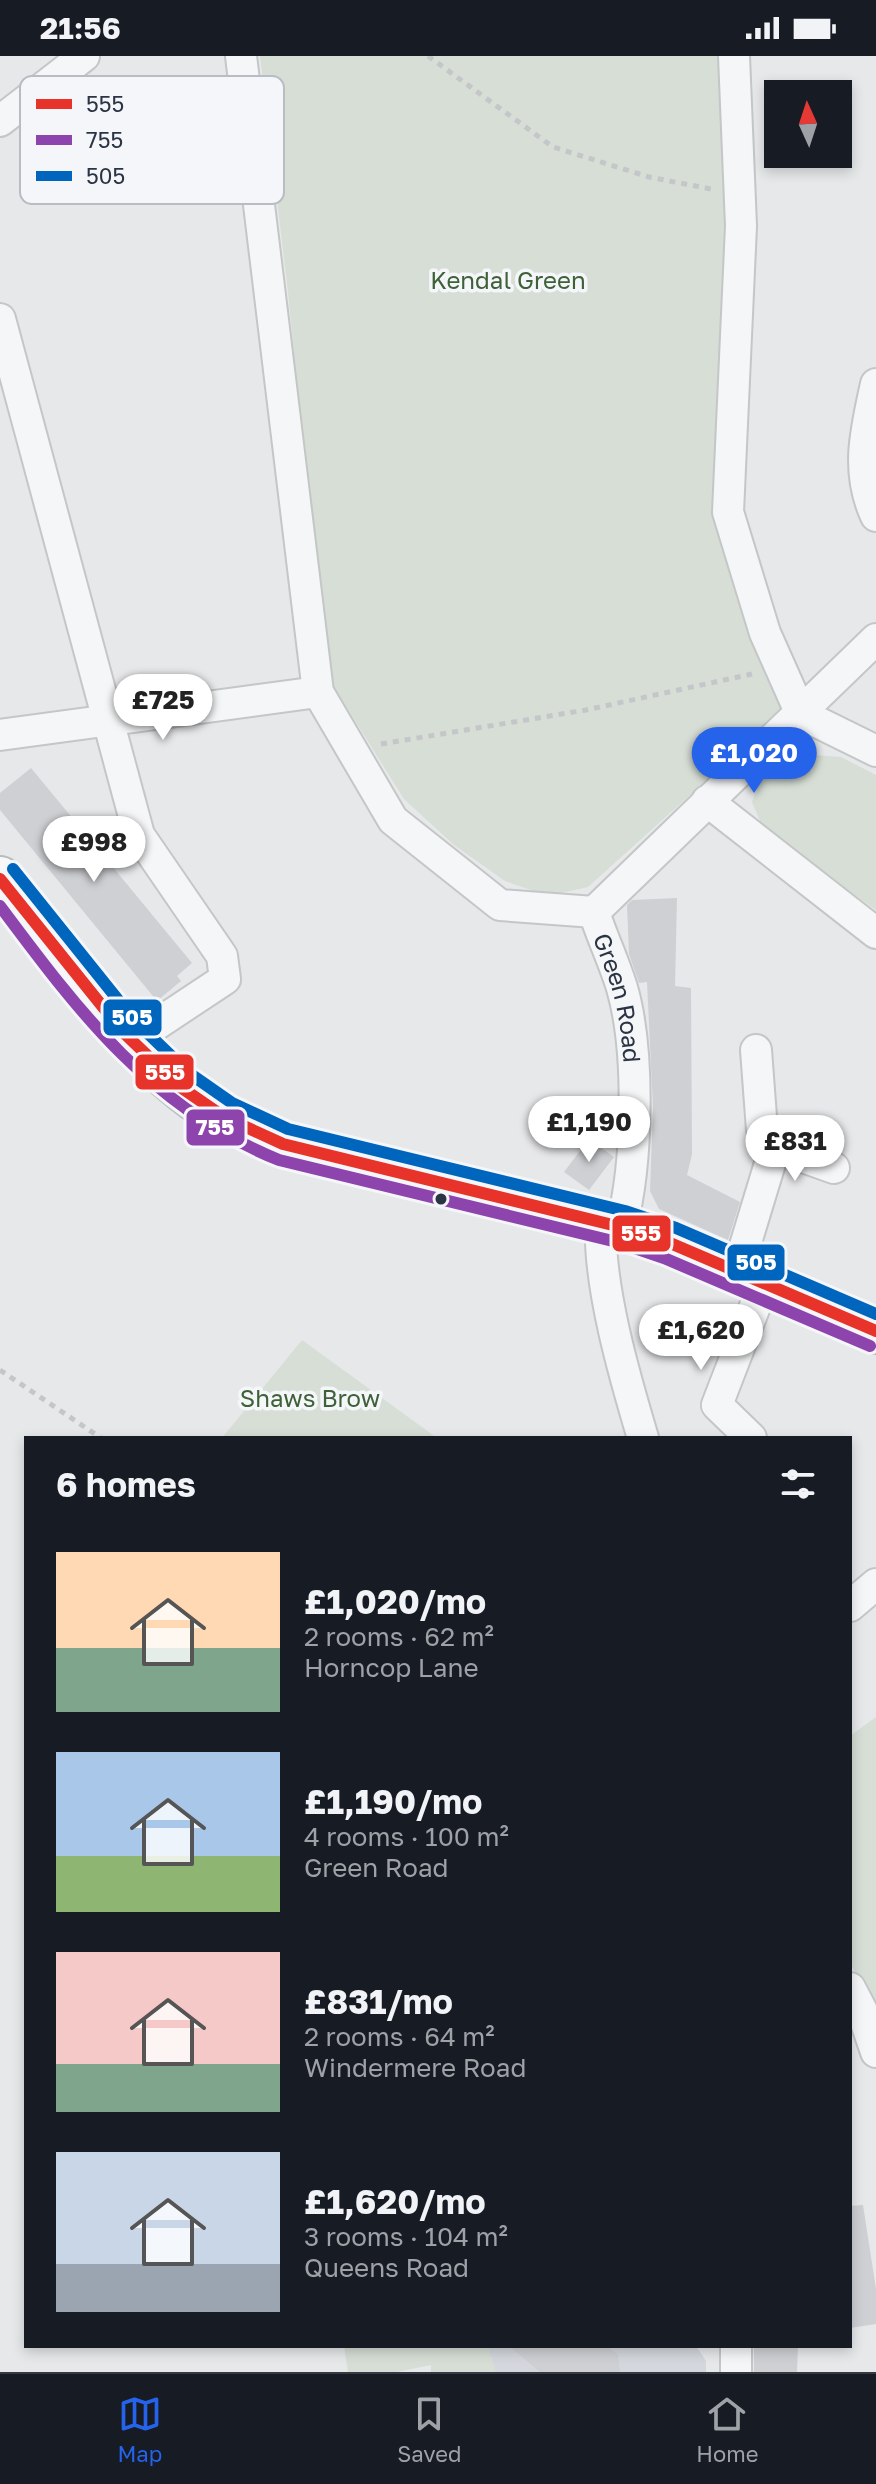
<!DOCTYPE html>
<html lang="en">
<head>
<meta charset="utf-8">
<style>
  body { margin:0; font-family:"Golos Text",sans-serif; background:#20242c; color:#f1f3f6; height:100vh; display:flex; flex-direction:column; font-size:30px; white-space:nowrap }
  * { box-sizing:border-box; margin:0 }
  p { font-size:26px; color:#9ea1a6 }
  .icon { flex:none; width:44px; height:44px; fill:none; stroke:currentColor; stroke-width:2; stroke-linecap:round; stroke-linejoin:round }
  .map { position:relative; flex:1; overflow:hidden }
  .sheet { position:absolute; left:24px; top:1380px; width:828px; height:912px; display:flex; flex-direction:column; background:#171b24; border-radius:0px; box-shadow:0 4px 12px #0003 }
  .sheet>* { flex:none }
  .needle { width:52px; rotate:357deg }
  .controls { position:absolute; left:764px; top:24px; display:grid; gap:16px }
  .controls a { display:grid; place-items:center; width:88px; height:88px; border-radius:0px; background:#171b24; box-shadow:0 4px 12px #0003; font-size:40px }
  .price { position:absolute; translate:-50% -68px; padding:0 18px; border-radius:28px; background:#fff; color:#222; font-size:26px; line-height:52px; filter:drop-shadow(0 2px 4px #0008) }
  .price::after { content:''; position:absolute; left:50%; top:48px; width:24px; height:18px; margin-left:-12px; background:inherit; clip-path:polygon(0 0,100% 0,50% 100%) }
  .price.current { background:#2563eb; color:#fff }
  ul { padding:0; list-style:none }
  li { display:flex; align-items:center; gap:24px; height:200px; padding:0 32px }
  li span { display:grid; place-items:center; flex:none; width:224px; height:160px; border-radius:0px; color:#555 }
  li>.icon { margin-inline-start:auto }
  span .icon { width:96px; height:96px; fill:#fffc; stroke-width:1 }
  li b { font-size:34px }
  h2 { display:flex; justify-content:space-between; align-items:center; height:96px; padding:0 32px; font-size:34px }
  .status { display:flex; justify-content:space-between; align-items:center; height:56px; padding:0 40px; background:#171b24; direction:ltr }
  .status svg { height:22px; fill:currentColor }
  .dock { display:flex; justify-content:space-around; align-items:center; height:112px; border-top:2px solid #363941; background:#171b24; font-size:22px; color:#9ea1a6 }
  .dock a { display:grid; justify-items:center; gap:4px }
  .dock .current { color:#2563eb }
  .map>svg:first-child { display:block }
</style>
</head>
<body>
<div class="status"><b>21:56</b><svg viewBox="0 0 49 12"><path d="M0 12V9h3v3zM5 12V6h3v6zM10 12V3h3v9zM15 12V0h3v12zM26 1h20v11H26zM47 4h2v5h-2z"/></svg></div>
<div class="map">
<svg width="876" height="2316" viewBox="0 0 876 2316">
  <rect width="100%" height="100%" fill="#e6e8ea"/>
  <!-- built -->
  <path fill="#d4d7dd" d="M435,2290H696L706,2305V2316H431Z"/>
  <!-- green -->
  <path fill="#d6ded6" d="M260,0H723L731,137L721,459L783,655L588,831L548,840L505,825L454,789L404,743L325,617L288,236Z
    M799,698L841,701L876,719V854L764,774L752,746L758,727Z
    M302,1284L437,1382H222Z
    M876,1661V1960L850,1906V1680Z
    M344,2290H488L496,2316H431V2309L397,2316H348Z"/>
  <!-- building -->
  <path fill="#ced0d3" d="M31,712L192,907L177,920L181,925L157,945L0,754V737Z
    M677,842L675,930L691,932L692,1098L687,1119L740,1146L728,1184L659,1153L650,1135L653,1051L647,926L639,927L629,898L627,849L632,844Z
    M589,1083L614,1101L589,1134L564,1116Z
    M863,2149L876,2233V2268L850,2272V2150Z
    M509,2290H607L618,2299L620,2316H540Z
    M754,2290H798L797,2316H754Z"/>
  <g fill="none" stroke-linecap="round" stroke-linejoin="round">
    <defs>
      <g id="minor">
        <path d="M241,0L318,636L393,764L500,849L594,856"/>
        <path d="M734,0L741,170L728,456L765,577L801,658L876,695"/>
        <path d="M0,65L84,0"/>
        <path d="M0,263L139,779L222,900L225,923L133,984"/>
        <path d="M876,328C866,374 855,415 876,460"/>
        <path d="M0,679L318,636"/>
        <path d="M707,745L876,877"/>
        <path d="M594,856L876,583"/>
        <path id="s1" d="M594,856C602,881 614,906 622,932C640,994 638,1108 621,1171"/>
        <path d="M775,1091L834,1112"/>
        <path d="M601,1167C598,1229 625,1322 643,1382"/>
        <path d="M737,1216L775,1091L762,1074L756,994"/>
        <path d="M751,1382L717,1349L764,1227"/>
        <path d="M850,1550L876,1528"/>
        <path d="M850,1932L862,1955L876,1996"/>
        <path d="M736,2316V2290"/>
      </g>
      <path id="highway" d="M0,823C51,892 135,1004 206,1050C230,1066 257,1076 283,1088L621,1171L670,1187L876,1275"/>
    </defs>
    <!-- minor casing -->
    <use href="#minor" stroke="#c4c6c8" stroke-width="34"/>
    <!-- highway casing -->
    <use href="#highway" stroke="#b8bbbf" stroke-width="48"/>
    <!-- path -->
    <path stroke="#c5c6ca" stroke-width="5" stroke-dasharray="6 6" stroke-linecap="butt" d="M428,0L553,91L649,121L711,133
      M381,688L586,654L752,618
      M0,1314L101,1382"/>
    <!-- minor -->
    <use href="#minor" stroke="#f5f6f7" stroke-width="30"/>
    <!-- highway -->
    <use href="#highway" stroke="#f8f8f8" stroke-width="44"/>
    <defs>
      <path id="bus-1" d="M0,823L123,976L179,1030L224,1061L283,1088L621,1171L670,1187L876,1275"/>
      <path id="bus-2" d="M0,850C79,956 152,1053 279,1104L617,1186L664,1202L870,1290"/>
      <path id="bus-3" d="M13,813L135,965L189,1017L232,1047L288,1073L625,1155L676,1172L876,1258"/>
    </defs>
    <!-- bus-1 casing -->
    <use href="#bus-1" stroke="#f4f6f9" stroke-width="18"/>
    <!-- bus-2 casing -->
    <use href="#bus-2" stroke="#f4f6f9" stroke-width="18"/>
    <!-- bus-3 casing -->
    <use href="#bus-3" stroke="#f4f6f9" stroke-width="18"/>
    <!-- bus-1 -->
    <use href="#bus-1" stroke="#e7332a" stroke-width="12"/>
    <!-- bus-2 -->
    <use href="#bus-2" stroke="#8e44ad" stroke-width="12"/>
    <!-- bus-3 -->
    <use href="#bus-3" stroke="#0065bd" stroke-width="12"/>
  </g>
  <!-- markers -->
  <circle fill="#2b3445" stroke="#f4f6f9" stroke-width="3" cx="441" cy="1143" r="7"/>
  <g text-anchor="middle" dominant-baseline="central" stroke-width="7" stroke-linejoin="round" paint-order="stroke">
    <!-- park labels -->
    <g font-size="24" fill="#3f6138" stroke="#f4f6f9">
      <text x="508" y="223">Kendal Green</text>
      <text x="310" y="1341">Shaws Brow</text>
    </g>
    <!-- street labels -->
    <g font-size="24" fill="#2b3445" stroke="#f4f6f9">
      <text stroke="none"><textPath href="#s1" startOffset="90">Green Road</textPath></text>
    </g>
  </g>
  <!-- legend -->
  <rect x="20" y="20" width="264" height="128" rx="12" fill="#f4f6f9" stroke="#b8bcc3" stroke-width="2"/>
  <rect x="36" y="43" width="36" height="10" fill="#e7332a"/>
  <rect x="36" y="79" width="36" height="10" fill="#8e44ad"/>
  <rect x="36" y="115" width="36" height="10" fill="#0065bd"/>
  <g font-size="22" fill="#2b3445">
    <text x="86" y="56">555</text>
    <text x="86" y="92">755</text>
    <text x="86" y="128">505</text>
  </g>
  <g stroke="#f4f6f9" stroke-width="3">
    <rect x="102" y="942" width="61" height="39" rx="8" fill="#0065bd"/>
    <rect x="134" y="997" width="61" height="38" rx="8" fill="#e7332a"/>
    <rect x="185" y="1052" width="61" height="39" rx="8" fill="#8e44ad"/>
    <rect x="611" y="1158" width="61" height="39" rx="8" fill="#e7332a"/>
    <rect x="726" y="1187" width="60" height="39" rx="8" fill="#0065bd"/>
  </g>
  <g font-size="22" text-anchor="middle" font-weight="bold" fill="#fff">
    <text x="132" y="969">505</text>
    <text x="165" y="1024">555</text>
    <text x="215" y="1079">755</text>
    <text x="641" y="1185">555</text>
    <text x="756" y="1214">505</text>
  </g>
</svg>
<div class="controls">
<a><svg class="needle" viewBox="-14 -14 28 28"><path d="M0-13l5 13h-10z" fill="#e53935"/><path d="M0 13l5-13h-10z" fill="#9ea1a6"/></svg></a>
</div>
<b class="price" style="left:163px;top:686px">£725</b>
<b class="price current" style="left:754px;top:739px">£1,020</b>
<b class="price" style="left:94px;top:828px">£998</b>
<b class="price" style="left:589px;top:1108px">£1,190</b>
<b class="price" style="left:795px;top:1127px">£831</b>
<b class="price" style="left:701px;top:1316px">£1,620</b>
<section class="sheet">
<h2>6 homes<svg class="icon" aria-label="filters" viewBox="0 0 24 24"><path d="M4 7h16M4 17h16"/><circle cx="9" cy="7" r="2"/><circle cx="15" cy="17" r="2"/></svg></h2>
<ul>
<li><span style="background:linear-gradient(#ffd9b3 60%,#7fa58c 0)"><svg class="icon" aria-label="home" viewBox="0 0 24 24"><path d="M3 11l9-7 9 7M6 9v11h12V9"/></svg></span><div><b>£1,020/mo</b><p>2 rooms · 62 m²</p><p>Horncop Lane</p></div></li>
<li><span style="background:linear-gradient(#a9c7e8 65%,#8fb573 0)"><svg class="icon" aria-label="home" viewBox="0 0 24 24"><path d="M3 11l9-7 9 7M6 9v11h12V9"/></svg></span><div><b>£1,190/mo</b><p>4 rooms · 100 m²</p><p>Green Road</p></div></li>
<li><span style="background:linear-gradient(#f6c9c9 70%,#7fa58c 0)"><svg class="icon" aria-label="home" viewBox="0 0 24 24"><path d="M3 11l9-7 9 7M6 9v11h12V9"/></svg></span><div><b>£831/mo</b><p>2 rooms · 64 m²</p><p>Windermere Road</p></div></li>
<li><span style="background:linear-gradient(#c9d6e8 70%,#9aa5b1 0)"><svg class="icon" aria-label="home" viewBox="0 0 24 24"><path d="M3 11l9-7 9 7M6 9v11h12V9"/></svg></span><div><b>£1,620/mo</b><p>3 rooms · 104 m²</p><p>Queens Road</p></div></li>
</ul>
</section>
</div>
<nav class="dock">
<a class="current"><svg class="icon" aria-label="map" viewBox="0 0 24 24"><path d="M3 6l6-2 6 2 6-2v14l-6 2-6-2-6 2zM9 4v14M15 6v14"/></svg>Map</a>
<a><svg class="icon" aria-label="saved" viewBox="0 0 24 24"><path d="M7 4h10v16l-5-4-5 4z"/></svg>Saved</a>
<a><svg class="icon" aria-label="home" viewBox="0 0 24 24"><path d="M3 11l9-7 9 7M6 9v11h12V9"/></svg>Home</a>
</nav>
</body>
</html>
